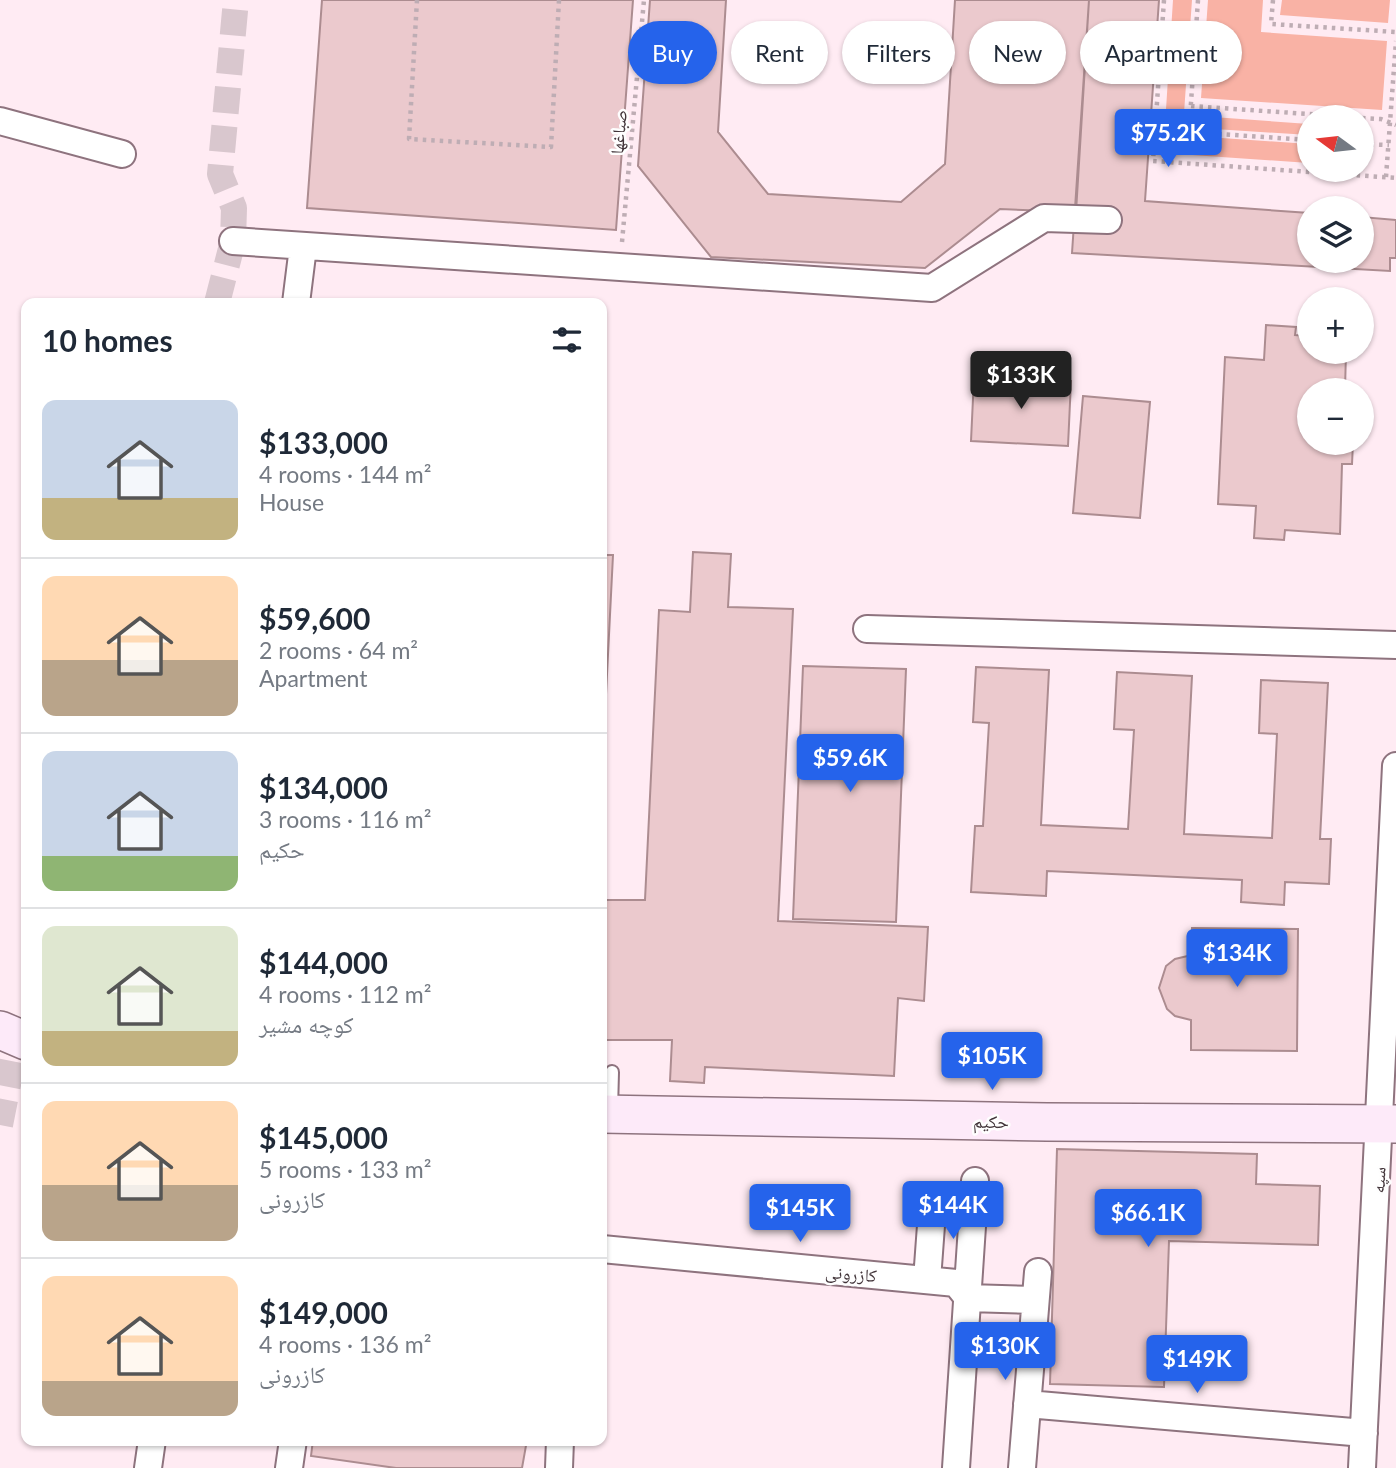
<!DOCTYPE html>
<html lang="en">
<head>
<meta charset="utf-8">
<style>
  body { margin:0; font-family:Lato,"Noto Naskh Arabic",sans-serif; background:#f6f6f7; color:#1f2937; height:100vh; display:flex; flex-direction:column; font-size:26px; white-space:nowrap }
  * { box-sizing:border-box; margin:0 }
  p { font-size:23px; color:#747a83 }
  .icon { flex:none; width:38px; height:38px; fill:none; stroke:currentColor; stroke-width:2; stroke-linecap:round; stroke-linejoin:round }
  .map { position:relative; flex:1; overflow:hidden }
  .sheet { position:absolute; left:21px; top:298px; width:586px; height:1148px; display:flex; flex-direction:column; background:#fff; border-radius:14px; box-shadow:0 2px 5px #0004 }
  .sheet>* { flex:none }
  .guide { position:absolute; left:628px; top:21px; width:662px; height:63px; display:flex; gap:14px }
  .needle { width:46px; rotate:285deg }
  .controls { position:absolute; left:1297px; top:105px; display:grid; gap:14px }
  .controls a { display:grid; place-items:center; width:77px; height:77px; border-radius:50%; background:#fff; box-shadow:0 2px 5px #0004; font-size:35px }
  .price { position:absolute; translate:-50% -60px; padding:0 16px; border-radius:7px; background:#2563eb; color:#fff; font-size:23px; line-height:46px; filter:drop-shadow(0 2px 4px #0008) }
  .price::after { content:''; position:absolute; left:50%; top:42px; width:21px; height:16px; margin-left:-10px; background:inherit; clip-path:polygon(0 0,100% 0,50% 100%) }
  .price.on { background:#222; color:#fff }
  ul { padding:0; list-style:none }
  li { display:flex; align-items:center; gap:21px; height:175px; padding:0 21px }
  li+li { border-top:2px solid #e0e1e3 }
  li span { display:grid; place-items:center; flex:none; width:196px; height:140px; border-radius:14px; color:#555 }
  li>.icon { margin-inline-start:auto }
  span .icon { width:84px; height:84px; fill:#fffc; stroke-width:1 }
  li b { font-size:30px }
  h2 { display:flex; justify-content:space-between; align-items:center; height:84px; padding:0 21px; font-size:30px }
  .tag { padding:0 24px; border-radius:32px; background:#fff; box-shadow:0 2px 5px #0004; font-size:24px; line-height:63px }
  .tag.on { background:#2563eb; color:#fff }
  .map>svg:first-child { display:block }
</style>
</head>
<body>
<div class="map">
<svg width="1396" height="1468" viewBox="0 0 1396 1468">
  <rect width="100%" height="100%" fill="#ffebf3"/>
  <!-- green -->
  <path fill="#f9b2a5" d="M1173,0H1192L1183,127L1165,125Z
    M1208,0H1263L1261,32L1387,41L1382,110L1201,98Z
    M1282,0H1390L1388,23L1280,15Z
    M1199,116L1309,124V135L1199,128Z
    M1164,134L1309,144V163L1163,153Z"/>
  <!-- building -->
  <path fill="#ebc9cd" stroke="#ac8c90" stroke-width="2" d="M322,0H633L616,230L307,208Z
    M650,0H726L718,132L768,194L901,202L945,164L955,0H1089L1076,212L1000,209L925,268L711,257L638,166Z
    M1089,0H1159L1145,201L1309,213V261H1362V217L1396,220V258H1390V271L1072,253Z
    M1266,325L1296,327L1295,335L1309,336V352H1346L1345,390H1309V443H1353L1352,464H1342L1340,534L1285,530L1284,540L1254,538L1256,506L1218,504L1225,357L1264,360Z
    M974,377L1071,381L1068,446L971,441Z
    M1083,396L1150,402L1140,518L1073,513Z
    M693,552L731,554L728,607L793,609L778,921L928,927L924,1001L898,998L894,1076L705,1067L704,1083L670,1081L672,1040H602V900H645L659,610L690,612Z
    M602,555H613L602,774Z
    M803,666L906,669L896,922L793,919Z
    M976,667L1049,670L1041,825L1128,829L1134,730L1114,729L1117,672L1192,676L1184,834L1272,838L1277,734L1259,733L1261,680L1328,683L1320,839H1331L1329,884L1285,882L1284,905L1241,902L1242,880L1047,871L1046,896L971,892L975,826H983L989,723L973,722Z
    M1192,928L1298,929L1297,1051L1191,1050V1020L1175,1016L1167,1009L1159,988L1166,966L1175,959L1192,955Z
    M1057,1149L1257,1154L1256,1184L1320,1186L1318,1245L1169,1241L1164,1387L1050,1384Z
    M313,1440H527L522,1468H396L311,1456Z"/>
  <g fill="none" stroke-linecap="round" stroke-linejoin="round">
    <!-- street-tunnel -->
    <path stroke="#d9c7ce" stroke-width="26" stroke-dasharray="26 13" stroke-linecap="butt" d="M217,303L233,241L234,208L220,174L236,0
      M0,1125L17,1039L26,1011"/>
    <defs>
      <path id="lane" d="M611,1110L612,1072"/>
      <path id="street" d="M0,121L122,154
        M233,241L932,288L1044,218L1108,220
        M296,303L303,247
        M867,629L1396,645
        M602,1249L956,1283L968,1298L1035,1300
        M927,1280L933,1198
        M1027,1404L1364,1433
        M148,1468L152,1440
        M289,1468L293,1440
        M559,1468L560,1440
        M956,1468L975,1181
        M1022,1468L1038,1272
        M1362,1468L1396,766"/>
      <path id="secondary" d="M0,1030L26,1041
        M602,1114L1047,1122L1396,1124"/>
    </defs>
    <!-- lane casing -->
    <use href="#lane" stroke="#8e737e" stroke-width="16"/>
    <!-- street casing -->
    <use href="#street" stroke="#8e737e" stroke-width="30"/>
    <!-- secondary casing -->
    <use href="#secondary" stroke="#8e737e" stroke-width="40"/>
    <!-- path -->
    <path stroke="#beadb4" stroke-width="4.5" stroke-dasharray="3.5 5" stroke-linecap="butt" d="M417,0L409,139L551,147L559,0
      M1164,0L1153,161L1396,178
      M1198,0L1189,132L1309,140
      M1273,0L1271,24L1396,32
      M1191,106L1352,117
      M1362,118L1381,119L1396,125
      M1155,129L1189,132
      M1362,144L1389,145
      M1386,177L1396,41
      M622,242L644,0"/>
    <!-- lane -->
    <use href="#lane" stroke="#fff" stroke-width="12"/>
    <!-- street -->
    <use href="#street" stroke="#fff" stroke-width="26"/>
    <!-- secondary -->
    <use href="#secondary" stroke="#fdeaf9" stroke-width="37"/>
  </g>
  <g text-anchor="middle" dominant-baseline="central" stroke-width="5" stroke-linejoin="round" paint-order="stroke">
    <!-- street labels -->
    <g font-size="18" fill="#42353a" stroke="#fefefe">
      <text transform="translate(618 132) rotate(-85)">صباغها</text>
      <text transform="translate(991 1121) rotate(1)">حکیم</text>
      <text transform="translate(1378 1180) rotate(-87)">سپه</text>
      <text transform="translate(851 1273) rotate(5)">کازرونی</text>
    </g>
  </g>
</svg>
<div class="controls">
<a><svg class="needle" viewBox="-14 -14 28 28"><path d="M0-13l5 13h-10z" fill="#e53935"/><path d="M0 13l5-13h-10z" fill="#747a83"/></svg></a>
<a><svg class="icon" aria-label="layers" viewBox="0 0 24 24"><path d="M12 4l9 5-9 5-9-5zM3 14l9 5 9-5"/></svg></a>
<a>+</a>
<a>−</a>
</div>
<b class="price" style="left:1168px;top:169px">$75.2K</b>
<b class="price on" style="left:1021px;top:411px">$133K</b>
<b class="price" style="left:850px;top:794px">$59.6K</b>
<b class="price" style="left:1237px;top:989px">$134K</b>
<b class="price" style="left:992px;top:1092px">$105K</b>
<b class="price" style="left:953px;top:1241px">$144K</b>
<b class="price" style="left:800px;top:1244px">$145K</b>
<b class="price" style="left:1148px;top:1249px">$66.1K</b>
<b class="price" style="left:1005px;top:1382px">$130K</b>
<b class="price" style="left:1197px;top:1395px">$149K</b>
<div class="guide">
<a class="tag on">Buy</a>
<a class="tag">Rent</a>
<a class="tag">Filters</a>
<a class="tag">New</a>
<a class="tag">Apartment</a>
</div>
<section class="sheet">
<h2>10 homes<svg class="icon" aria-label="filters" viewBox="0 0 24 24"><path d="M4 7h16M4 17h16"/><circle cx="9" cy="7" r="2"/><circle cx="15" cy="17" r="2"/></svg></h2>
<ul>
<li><span style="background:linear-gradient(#c9d6e8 70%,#c2b280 0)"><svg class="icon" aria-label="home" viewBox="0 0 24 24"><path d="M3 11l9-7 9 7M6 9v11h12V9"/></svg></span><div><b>$133,000</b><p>4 rooms · 144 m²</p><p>House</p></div></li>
<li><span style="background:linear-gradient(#ffd9b3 60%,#b9a48a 0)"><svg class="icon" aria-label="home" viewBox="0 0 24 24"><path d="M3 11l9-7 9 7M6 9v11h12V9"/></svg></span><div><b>$59,600</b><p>2 rooms · 64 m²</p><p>Apartment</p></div></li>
<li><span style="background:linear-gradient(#c9d6e8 75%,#8fb573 0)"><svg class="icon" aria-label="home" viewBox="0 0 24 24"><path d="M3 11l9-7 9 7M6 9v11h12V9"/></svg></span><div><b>$134,000</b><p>3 rooms · 116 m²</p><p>حکیم</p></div></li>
<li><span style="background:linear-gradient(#dfe7d0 75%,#c2b280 0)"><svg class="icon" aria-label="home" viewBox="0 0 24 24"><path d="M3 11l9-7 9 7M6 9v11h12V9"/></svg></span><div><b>$144,000</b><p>4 rooms · 112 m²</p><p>كوچه مشير</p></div></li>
<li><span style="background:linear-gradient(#ffd9b3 60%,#b9a48a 0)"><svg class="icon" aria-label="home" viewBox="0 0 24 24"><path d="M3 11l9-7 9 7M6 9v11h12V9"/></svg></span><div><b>$145,000</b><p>5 rooms · 133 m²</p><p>کازرونی</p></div></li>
<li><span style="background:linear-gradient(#ffd9b3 75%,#b9a48a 0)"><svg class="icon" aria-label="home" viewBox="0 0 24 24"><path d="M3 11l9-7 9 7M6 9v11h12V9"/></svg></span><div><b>$149,000</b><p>4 rooms · 136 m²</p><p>کازرونی</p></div></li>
</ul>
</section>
</div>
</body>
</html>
